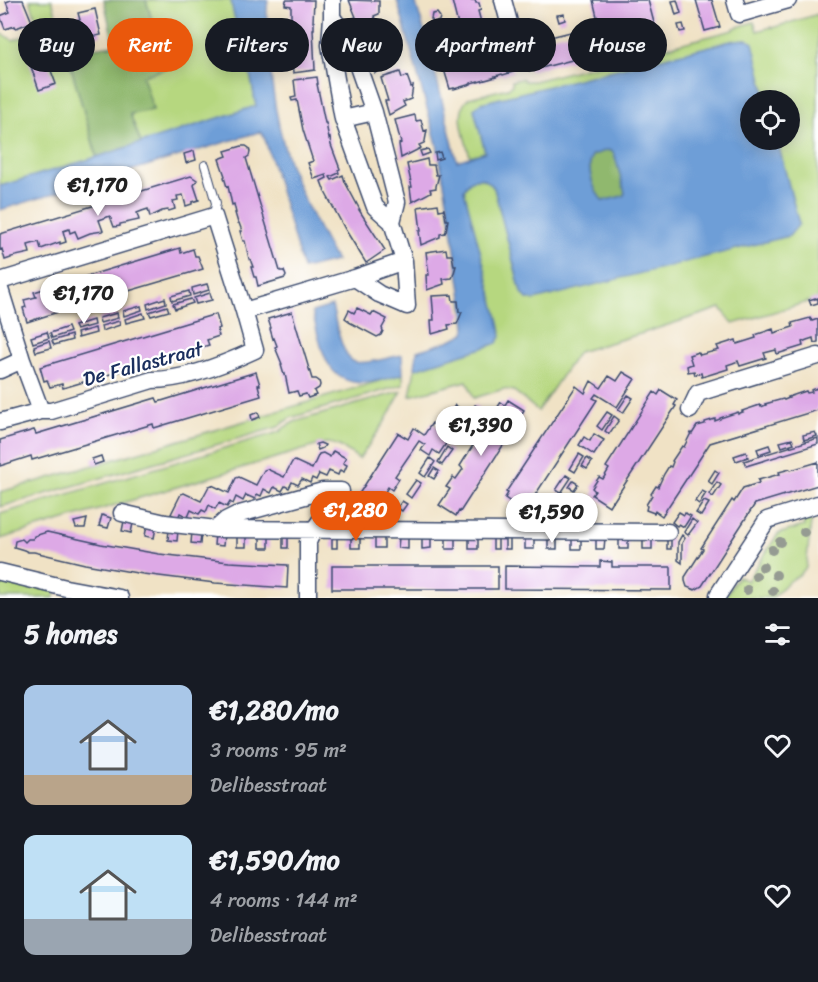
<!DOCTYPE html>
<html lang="en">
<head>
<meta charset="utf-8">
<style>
  body { margin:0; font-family:Sriracha,sans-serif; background:#242831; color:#f1f3f6; height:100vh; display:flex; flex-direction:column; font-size:22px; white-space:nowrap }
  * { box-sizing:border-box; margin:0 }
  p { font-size:20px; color:#9ea1a6 }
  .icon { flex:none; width:33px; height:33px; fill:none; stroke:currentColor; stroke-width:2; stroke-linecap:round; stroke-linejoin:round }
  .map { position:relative; height:598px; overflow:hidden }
  .side { display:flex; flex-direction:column; background:#171b24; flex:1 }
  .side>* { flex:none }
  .top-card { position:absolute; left:18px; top:18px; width:783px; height:54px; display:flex; gap:12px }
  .fabs { position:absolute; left:740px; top:90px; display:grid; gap:12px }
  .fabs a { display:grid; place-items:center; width:60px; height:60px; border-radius:50%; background:#171b24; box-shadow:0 3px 15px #0003; font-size:30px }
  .price { position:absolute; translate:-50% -51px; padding:0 14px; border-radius:21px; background:#fff; color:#222; font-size:20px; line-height:39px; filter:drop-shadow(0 2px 3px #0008) }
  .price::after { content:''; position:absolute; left:50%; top:36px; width:18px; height:14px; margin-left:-9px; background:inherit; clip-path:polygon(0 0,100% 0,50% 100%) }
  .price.active { background:#ea580c; color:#fff }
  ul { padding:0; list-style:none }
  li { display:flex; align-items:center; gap:18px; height:150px; padding:0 24px }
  li span { display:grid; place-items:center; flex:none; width:168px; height:120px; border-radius:12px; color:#555 }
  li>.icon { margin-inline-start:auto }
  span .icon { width:72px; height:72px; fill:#fffc; stroke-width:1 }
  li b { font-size:26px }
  h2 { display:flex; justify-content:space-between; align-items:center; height:72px; padding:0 24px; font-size:26px }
  .tag { padding:0 21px; border-radius:27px; background:#171b24; box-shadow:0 3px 15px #0003; font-size:21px; line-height:54px }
  .tag.active { background:#ea580c; color:#fff }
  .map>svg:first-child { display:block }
</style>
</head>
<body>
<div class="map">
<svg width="818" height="598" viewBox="0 0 818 598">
  <rect width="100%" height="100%" fill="#fff"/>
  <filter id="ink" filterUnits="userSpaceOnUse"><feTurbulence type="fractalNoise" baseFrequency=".0167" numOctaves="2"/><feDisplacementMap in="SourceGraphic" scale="12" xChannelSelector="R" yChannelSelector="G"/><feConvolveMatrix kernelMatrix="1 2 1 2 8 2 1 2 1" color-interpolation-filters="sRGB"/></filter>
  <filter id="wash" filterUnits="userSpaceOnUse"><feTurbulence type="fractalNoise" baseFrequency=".008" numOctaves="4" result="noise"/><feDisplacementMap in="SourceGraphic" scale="24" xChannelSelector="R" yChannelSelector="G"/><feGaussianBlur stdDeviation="1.35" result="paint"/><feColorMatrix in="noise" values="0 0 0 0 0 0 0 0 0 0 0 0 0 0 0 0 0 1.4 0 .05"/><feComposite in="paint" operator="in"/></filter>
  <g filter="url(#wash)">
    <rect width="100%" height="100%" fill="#f0e2c5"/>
    <!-- green -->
    <path fill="#b6d77f" stroke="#68836e" stroke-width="1.5" d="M30,0H52L97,157L0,186V33L13,40L40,31Z
      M146,0H231L233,12L248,62L256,106L141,143L130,114L153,110L142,76L166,68Z
      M818,14V299L733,324L721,308L640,334L578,352L538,411L514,391L504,389L474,398L467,381L410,396L415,369L489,346L501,332L464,190C471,175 485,175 494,188L521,292L789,236L799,224L777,140H789V100H767L753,44L747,39L735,40L481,103L474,109L485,152L470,156C466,141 453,110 469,98L508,88L512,85V81L522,78L525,81H534L734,30V28L754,22L757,31L771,27L772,28Z
      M403,374V385L290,418L278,427L0,507V492L164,445Z
      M402,391L384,423L359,459C349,452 339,443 326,443L0,539V514L279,432L285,427L294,422Z
      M812,514L806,568L799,575L787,583L772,598H724L738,576L747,581L778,534L804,526L802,516Z
      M0,576L56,590L54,598H0Z"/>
    <!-- forest -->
    <path fill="#90b86e" stroke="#567466" stroke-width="1.5" d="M104,0H146L166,68L143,76L153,110L130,114L141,143L97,157L64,43H75L78,50L114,45Z
      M608,150L613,152L615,156L625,193L623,196L603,201C593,191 586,168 592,155Z"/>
    <!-- water -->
    <path fill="#6e9ed7" stroke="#44669a" stroke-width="1.5" fill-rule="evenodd" d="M231,0H268C265,16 268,34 269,51C272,99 280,146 300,190C310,214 323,237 336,261L303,269L264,136L262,133L259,132L0,210V186L97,157L256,106L248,62L233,12Z
      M397,0H415L428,44L457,161L485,152L474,109L481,103L735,40L747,39L753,43L767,100H750V140H777L799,224L789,236L534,300L527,299L521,292L494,188C485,175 471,175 464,190L499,322L501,337L497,343L489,346L415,369L417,351C433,346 450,342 465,333L466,325L451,222L437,144ZM608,150L613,152L615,156L625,193L623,196L603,201C593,191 586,168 592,155Z
      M332,306C335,319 342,359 355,362C367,365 390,357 402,355L403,374C393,377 382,381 371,382C324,389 322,346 312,312Z"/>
    <g id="blocks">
      <!-- building -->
      <path fill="#dda9e6" d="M11,0H23L32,22L16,28L15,26L5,29L0,16L10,12L6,2Z
        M286,0H314L313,22H314V29H313L315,70L293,73L291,47V6L285,5Z
        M349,0L379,1V14L374,16L378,26L374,27L372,22L358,31L353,18L356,17Z
        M456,0H475L476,3H479L481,10L478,11L482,26H485L486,30L461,37L452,1Z
        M593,0H648L658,38L529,71L522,44L599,25Z
        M677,0L681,13L676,15L672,1Z
        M696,0H712L720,27L705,31Z
        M95,9L101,35L85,38L87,48L79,49L77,40L71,42L66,23L80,20L78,13Z
        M437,13L440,17L439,21L434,23L431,19L432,14Z
        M564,14L565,20L559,22L557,15Z
        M50,19L56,36L40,43L37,36L45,33L41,22Z
        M683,24L685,31L680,32L678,25Z
        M384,29L386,35L391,33L395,44L397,43V52L396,56L391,58L393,61L375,73L370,59L373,58L365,36Z
        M500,30L502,36L489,40L488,38L479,40L478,35Z
        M445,36L447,45L438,47L436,38Z
        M472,37L473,42L455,47L454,42Z
        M505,49L513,72L503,75L502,74L499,75L495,76L496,77L478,82V81L471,83V84L454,89V88L450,89L443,66Z
        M44,52L56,84L39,90L28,58Z
        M400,72L402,78L407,76L411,87L413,86L411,99L403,102L405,106L389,115L385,101H388L381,78Z
        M317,77L318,84H317L325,123H326L329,139L330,138L331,145L340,169L338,170L339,173L330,177L332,180L343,175L345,182L360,210H359L385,250L366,263L345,229L325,192L321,181L327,178L326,175L314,179L308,163L313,161L303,130L297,100L292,101L291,98L296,97L294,80Z
        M415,115L416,121L421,120L424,131L427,130L425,141L424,143L419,145L421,148L401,158L399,144L401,143L395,120Z
        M242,146H246L249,148L250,152L249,156L246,158L280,271H284L286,276L285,278L258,286L256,277H254L251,267H253L250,259H249L245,241H243L240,231H242L239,223H238L235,213H236L234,204L232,205L228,186L227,187L224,177L225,176L219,159L227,156L225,151Z
        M428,149L430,153L422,156L420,151Z
        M194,151L196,160L186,163L184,154Z
        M440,152L442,158L436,160L435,153Z
        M427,159L428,165H434L436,175H439L436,186V188L430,189L431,192L412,202L410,187H412L407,164Z
        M191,176L197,180L196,182L194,185L199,200L192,202V204L186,206L183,195L177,196L178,200L173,201L175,209L169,211L168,210L162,211L150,217L148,209L142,211L137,213L139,220L120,224V226L114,227L110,216L99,220L103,231L90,233L78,238L75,231L70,233L69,229L63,231L66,242L60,244V242L41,249L39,242L28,245L30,253L11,257V258L5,260L2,249L0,250V234Z
        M438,204L439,210L444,209L446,220H448L446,231L445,233L440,234V237L421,245L419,231H421L418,207Z
        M180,248L181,253L193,249L195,256H198L203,269L78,306L77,302L65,305L67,309L27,322L23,308L26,307L24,300L36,297L34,292Z
        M446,249L447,255H452L454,266H456L453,276L452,278L443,279L444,284L427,290L426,275H429L426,252Z
        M207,284L209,290L193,295L192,288Z
        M189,291L190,296L172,301L171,296Z
        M210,293L212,300L196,304L194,298Z
        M452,295L453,301H458L459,312H462L458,322L457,324L448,325L449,329L432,334L431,320H434L432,296Z
        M165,298L166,303L148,309L147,304Z
        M815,298V299L818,298V303L811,305L809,300Z
        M191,299L193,303L175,309L173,304Z
        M141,306L142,310L124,316L123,311Z
        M167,306L169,311L151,316L149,312Z
        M357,308L371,315L373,312L387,319L382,328L383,331L381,335L377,337L349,322V321L345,318L349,310L354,313Z
        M292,312L312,379H316L319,381L320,385L319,388L314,391L316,395L308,398L306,394L299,396L297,391L289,393L285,374L284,375L281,365L282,364L275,347L277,346L274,338L273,339L270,329L271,328L268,319Z
        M117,313L118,318L100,323L99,318Z
        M143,313L145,318L126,323L125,319Z
        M216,314L220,328L217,329L219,336L207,340L209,345L63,388L62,384L50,387L47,380L44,381L40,367Z
        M810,318L812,321L818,319V342L814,343L813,338L807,340L802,342L803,346L777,354L776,350L764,353L766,358L740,366L738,361L733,363L727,365L728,369L702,377L701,373L695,375L694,371L688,372L687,366L692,364L689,355L698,352L700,355L719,350L717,346L736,340L737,344L756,338L755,335L773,329L774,333L793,327L792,323Z
        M93,320L94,325L76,330L74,326Z
        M119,321L120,325L102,331L101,326Z
        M68,327L70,332L52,338L50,333Z
        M95,328L96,333L78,338L77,333Z
        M47,332L49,338L33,343L31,337Z
        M71,335L72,340L54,345L52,341Z
        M49,341L51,348L36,352L34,346Z
        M256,372L260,385H258L261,396L154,428L153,424L32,460L31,456L0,466V440L34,430L36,434L156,398L158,402Z
        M623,372L635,379L617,407L596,394L593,398L597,400L528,506L524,504L521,509L505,498L508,493L506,492L576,386L585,393L591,381L601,388L609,376L617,381Z
        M818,388V410L710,443L662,516L655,511L654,513L646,510L647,506L646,505L652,495L651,494L656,486L658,487L664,474L669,466L671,467L673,462L672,461L682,446L684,447L691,433L692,434L697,426L705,424V422L715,419V421L720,419V418L738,412V414L740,413L743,412L742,411L760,405L761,407L766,405L765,404L783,399L784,400L789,398L788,397L806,391L807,393L812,392L811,390Z
        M661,390L677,400L674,405L676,406L613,502L612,501L609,506L592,495L595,491L592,488L599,477L603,479L609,469L606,467L654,392L658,395Z
        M628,395L633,398L623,413L618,410Z
        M508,400L524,410L521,415L522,416L460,512L459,511L456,516L439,505L450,489L446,487L453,477L456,479L463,469L460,466L487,423L491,426L497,416L494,413L501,402L505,405Z
        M455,405L465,412L457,423L448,417Z
        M475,405L480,408L470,423L465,420Z
        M258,412L260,417L252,420L251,415Z
        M607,412L612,415L602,430L597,426Z
        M614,416L619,420L609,434L605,431Z
        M446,419L458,426L439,454L433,450L430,456L421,450L425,445L419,441L395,476L399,479L392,490L388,487L371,514L355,503L358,498L357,497L398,433L408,439L414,428L424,435L432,423L440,428Z
        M461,426L466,429L456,444L451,441Z
        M815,432L817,436L804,440L803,435Z
        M594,434L604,440L594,455L579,445L584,437L590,441Z
        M818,438V444L746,466L744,461Z
        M792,439L794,443L782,447L780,442Z
        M320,443L325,445L323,448L318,450L316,444Z
        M769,445L771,450L759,454L757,449Z
        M447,447L452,451L442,465L438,462Z
        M333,451L346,458L343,463L347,465L344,472L340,470L338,475L329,471L326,477L319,474L316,480L312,478L310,483L302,479L298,485L292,482L289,488L285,486L282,491L274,487L271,493L264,489L261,496L257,494L255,499L246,495L243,501L236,497L233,504L230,502L227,507L219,503L215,509L209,505L206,512L202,510L199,514L191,510L188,517L180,513L178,518L171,514L181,494L184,493L201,501L209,486L212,485L229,493L236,478L239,477L256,485L264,470L267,469L284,477L292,462L295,461L312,469L319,454L323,453L330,457Z
        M746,452L748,457L736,461L734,456Z
        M579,454L584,457L575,472L570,469Z
        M101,456L103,462L94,465L92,459Z
        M430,458L435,462L425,477L420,473Z
        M587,458L592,462L587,469L582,466Z
        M818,462V485L755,504L702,586L695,590L687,587L685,581V577L703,549L701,548L732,500L734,502L743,488L759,483L758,480L780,474L779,472L790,469L791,470Z
        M434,468L439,471L434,479L429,476Z
        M715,470L719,473L712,484L708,481Z
        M566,475L571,478L561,493L556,490Z
        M416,480L421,483L411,498L406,494Z
        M573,481L578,484L574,490L569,487Z
        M717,482L721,485L713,497L709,494Z
        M702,491L706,493L699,504L695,501Z
        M552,496L557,499L549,512L545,509Z
        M402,501L407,504L402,511L397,508Z
        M704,501L709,503L701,516L696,513Z
        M679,512L684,515L685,513L691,516L684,527L679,524L677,526L672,522Z
        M102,515L111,518L108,528L99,526Z
        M87,519L85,528H76L74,522Z
        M692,519L697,523L688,535L684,532Z
        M124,521L133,523L131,533L122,531Z
        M147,525L156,527L154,538L145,536Z
        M169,529L178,530L177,541L168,540Z
        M47,532L101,544L159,554L229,562L288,565L287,588L215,583L143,574L85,564L34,552H28L24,550L14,547L15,541L22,539L25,542L28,539H33L34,536Z
        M192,532L201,533L200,544L191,543Z
        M215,534L224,535L223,546L214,545Z
        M682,535L685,538L682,543V563L678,560V542Z
        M237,536H246V547H237Z
        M260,537H269V548H260Z
        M283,537H288V548H283Z
        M332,537H337V548H332Z
        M351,537H360V548H351Z
        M384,537V548H375V538Z
        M399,537L408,538V549L398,548Z
        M422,538H431V548L422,549Z
        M446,538H455V549H446Z
        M469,538H478V549H469Z
        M493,538H498V549H493Z
        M505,538H510V549H505Z
        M525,538H534V549H525Z
        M548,538H557V549H548Z
        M572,538H581V549H572Z
        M596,538H605L604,549H596Z
        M619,538H628V549H619Z
        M643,538H652V549H643Z
        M667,538H671V549H667Z
        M600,561L612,562V567H671V590L505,589V566L600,567Z
        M332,566H498V589H332Z"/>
    </g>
  </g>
  <g filter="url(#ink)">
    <use href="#blocks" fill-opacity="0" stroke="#3b4a6d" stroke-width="1.5"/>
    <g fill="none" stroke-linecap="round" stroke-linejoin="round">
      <defs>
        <path id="service" d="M205,165L216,203L214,216"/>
        <path id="minor" d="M332,0V17L349,41L374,112L397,202L392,222L404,261L407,306L379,294L355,278
          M503,0L514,41L511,47
          M735,0L739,14L788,0
          M332,17L330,45L343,119L375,207L392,222
          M343,119L374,112
          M0,281L214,216L244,311L355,278L404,261
          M0,289L22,360L0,370
          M22,360L41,411
          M690,410L698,393L818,356
          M0,422L41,411H51L152,380C185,380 225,364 255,350L244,311
          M122,513L165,523L216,529L668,532
          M216,529L226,520L236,515L323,491H341L313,531L308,542V598
          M0,572L66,588L120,598
          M718,595L767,520L818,504"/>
      </defs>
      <!-- service casing -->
      <use href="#service" stroke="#3b4a6d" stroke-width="10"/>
      <!-- minor casing -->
      <use href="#minor" stroke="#3b4a6d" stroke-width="19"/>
      <!-- service -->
      <use href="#service" stroke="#fff" stroke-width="8"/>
      <!-- minor -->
      <use href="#minor" stroke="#fff" stroke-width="16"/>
    </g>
    <!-- trees -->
    <g fill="#959b92">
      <circle cx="804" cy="532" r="5"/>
      <circle cx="780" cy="542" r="5"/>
      <circle cx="772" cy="550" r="5"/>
      <circle cx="763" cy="567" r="5"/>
      <circle cx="776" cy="575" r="5"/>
      <circle cx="756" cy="576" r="5"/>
      <circle cx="747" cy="590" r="5"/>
      <circle cx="773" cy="591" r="5"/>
    </g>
  </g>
  <g text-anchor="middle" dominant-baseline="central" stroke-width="4.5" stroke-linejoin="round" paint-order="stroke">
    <!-- street labels -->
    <g font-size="20" fill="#1b2f5e" stroke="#fff">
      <text transform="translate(143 364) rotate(-15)">De Fallastraat</text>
    </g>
  </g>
</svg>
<div class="fabs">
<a><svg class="icon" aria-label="locate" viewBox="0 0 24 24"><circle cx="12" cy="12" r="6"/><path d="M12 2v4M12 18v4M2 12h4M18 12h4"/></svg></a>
</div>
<b class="price" style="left:98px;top:217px">€1,170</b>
<b class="price" style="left:84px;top:325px">€1,170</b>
<b class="price" style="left:481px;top:457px">€1,390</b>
<b class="price active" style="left:356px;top:542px">€1,280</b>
<b class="price" style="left:552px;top:544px">€1,590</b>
<div class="top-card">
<a class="tag">Buy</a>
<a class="tag active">Rent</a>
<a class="tag">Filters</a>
<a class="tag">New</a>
<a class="tag">Apartment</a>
<a class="tag">House</a>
</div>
</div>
<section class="side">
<h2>5 homes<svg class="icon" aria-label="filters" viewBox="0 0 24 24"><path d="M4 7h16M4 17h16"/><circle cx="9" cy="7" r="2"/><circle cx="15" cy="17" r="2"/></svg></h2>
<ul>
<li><span style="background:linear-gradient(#a9c7e8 75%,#b9a48a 0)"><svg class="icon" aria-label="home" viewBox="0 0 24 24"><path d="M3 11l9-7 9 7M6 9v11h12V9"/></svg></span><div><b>€1,280/mo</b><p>3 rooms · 95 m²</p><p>Delibesstraat</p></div><svg class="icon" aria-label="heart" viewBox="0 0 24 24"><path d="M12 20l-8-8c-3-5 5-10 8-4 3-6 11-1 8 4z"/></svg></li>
<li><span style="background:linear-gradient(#bfe0f5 70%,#9aa5b1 0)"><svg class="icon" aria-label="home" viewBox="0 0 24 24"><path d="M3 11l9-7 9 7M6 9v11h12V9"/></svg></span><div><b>€1,590/mo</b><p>4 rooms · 144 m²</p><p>Delibesstraat</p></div><svg class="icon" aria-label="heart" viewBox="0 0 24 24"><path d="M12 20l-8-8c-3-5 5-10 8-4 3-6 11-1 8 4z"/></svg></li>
</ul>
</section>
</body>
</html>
